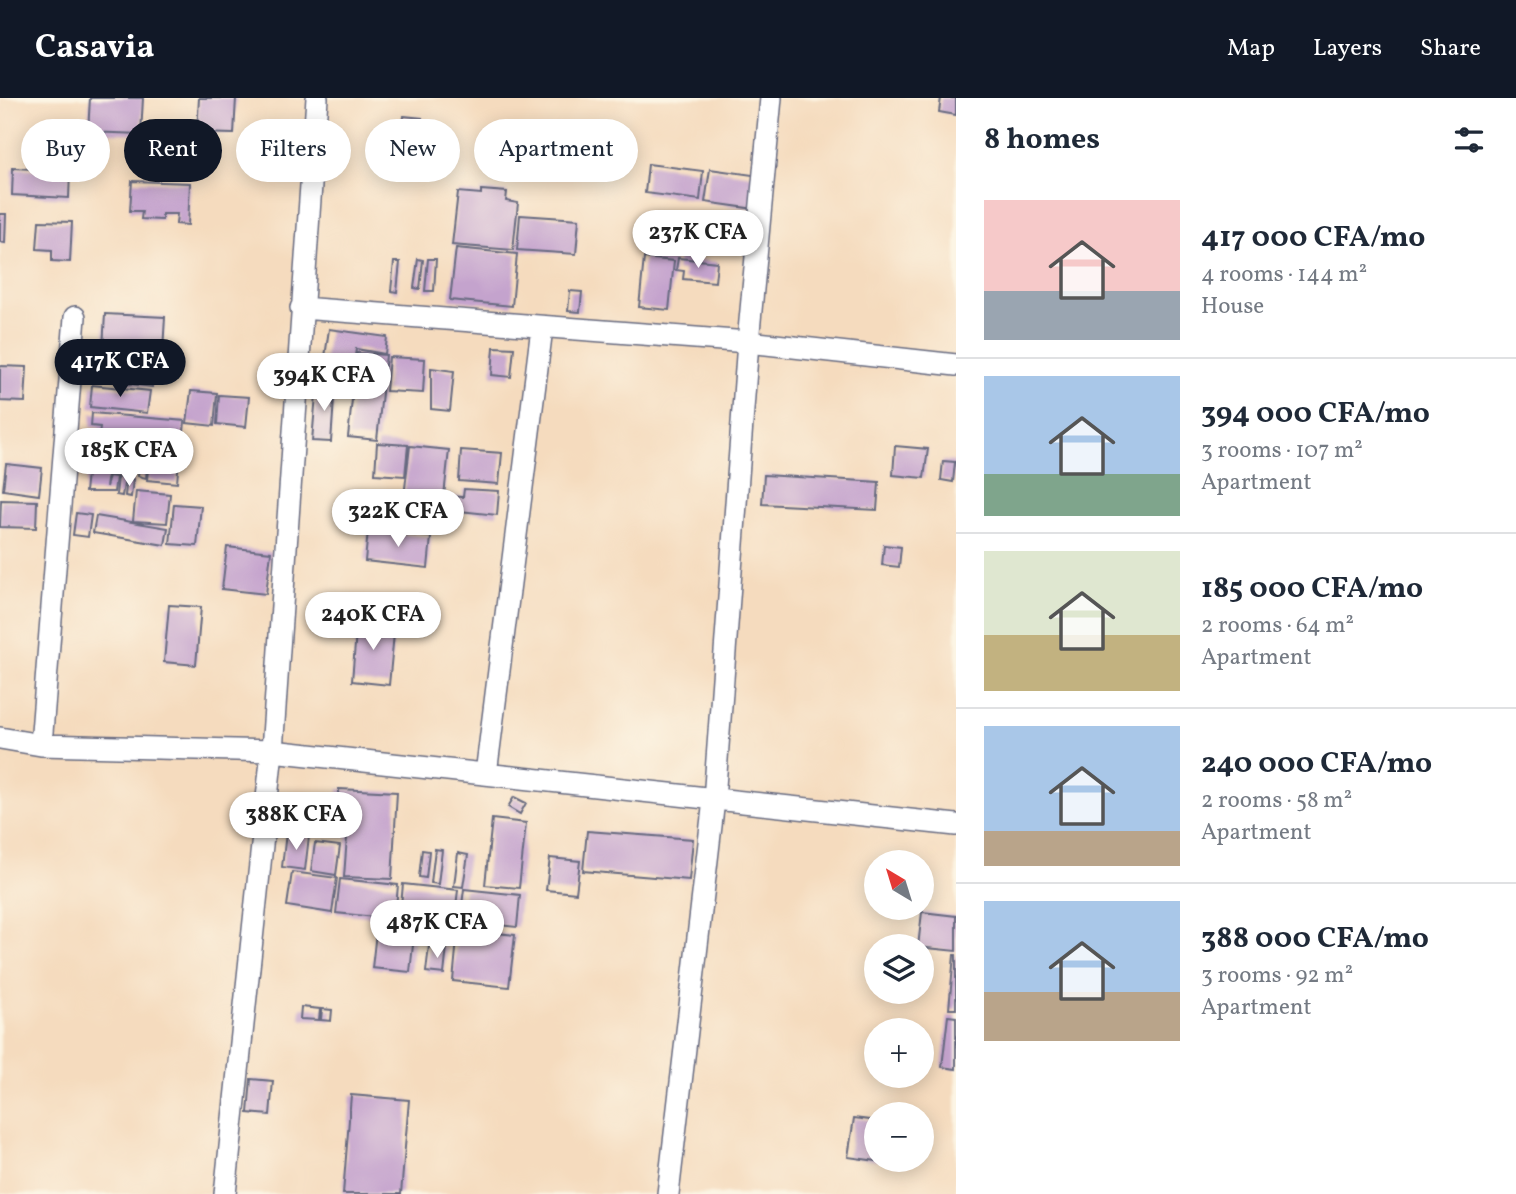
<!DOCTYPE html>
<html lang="en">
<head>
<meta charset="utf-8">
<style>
  body { margin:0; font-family:Vollkorn,serif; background:#f2f2f3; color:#1f2937; height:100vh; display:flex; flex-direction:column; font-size:26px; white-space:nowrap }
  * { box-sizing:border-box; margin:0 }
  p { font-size:23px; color:#747a83 }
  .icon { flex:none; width:38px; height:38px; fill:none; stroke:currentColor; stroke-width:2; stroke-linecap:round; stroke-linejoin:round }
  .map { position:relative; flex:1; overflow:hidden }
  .details { display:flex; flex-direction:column; background:#fff; width:560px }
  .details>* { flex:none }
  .banner { position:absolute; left:21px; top:21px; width:665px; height:63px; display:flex; gap:14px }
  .needle { width:46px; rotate:322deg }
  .tools { position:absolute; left:864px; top:752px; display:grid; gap:14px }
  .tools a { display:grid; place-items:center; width:70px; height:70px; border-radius:50%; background:#fff; box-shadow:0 4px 18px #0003; font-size:35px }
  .price { position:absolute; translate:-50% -60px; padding:0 16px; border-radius:24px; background:#fff; color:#222; font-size:23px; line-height:46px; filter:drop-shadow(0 2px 4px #0008) }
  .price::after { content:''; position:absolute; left:50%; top:42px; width:21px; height:16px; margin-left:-10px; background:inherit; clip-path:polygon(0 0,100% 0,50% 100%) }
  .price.on { background:#111827; color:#fff }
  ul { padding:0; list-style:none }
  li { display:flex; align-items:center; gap:21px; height:175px; padding:0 28px }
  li+li { border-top:2px solid #e0e1e3 }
  li span { display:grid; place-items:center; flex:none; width:196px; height:140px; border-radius:0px; color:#555 }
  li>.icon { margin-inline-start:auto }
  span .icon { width:84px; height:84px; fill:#fffc; stroke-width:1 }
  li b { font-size:30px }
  h2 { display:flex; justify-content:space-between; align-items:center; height:84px; padding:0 28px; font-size:30px }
  .pill { padding:0 24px; border-radius:32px; background:#fff; box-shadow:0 4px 18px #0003; font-size:24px; line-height:63px }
  .pill.on { background:#111827; color:#fff }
  header { display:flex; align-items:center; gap:42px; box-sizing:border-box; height:98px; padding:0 35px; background:#111827; color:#fff }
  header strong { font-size:33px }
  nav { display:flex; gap:38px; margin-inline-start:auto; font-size:24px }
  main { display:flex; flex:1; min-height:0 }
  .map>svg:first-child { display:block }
</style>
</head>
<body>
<header>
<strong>Casavia</strong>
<nav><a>Map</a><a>Layers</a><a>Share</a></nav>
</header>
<main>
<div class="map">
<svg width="956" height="1096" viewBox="0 0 956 1096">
  <rect width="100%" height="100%" fill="#fcf5e5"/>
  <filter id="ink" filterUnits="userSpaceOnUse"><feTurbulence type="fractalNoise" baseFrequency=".0143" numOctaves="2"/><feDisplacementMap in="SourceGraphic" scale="14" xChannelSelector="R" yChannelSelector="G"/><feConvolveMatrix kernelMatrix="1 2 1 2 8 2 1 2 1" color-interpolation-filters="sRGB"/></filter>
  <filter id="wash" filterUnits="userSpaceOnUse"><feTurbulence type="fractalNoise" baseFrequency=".00686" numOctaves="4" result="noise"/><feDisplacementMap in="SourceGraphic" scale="28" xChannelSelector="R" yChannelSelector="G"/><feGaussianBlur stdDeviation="1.57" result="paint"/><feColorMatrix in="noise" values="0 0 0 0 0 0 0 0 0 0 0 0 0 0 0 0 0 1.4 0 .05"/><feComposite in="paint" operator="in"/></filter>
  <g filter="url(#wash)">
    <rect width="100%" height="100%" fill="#f5dbbe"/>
    <g id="blocks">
      <!-- building -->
      <path fill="#c4a3cd" d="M90,0H143L141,36L88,34Z
        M199,0H236L234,36L197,35Z
        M941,0H956V17L939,14Z
        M404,18L422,20L421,32L449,35L444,78L397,73Z
        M506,33L533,34L530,82L503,80Z
        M648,66L703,73L700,102L645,95Z
        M13,70L70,73L69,100L12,97Z
        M710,71L760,78L755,111L705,104Z
        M132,83L190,85L188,127L176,126L177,116H162V122L141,121L142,113H130Z
        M481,92L507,94L506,103L518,105L513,152L452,147L458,94L481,96Z
        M0,116H6L5,145L0,144Z
        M520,117L579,121L576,156L517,152Z
        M39,123L72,124L70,164L52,163V152L37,151Z
        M456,150L517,156L512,208L450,202Z
        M644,160L674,163L669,212L639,209Z
        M678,160L717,164L715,184L683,181L684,173L676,172Z
        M418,161L423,162L420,191L414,190Z
        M428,161H436L434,193H425Z
        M394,164H400L397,194L391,193Z
        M570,193L582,194L580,214L568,213Z
        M105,216L165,219L163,252L103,250Z
        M329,231L387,239L385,256L356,251L351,284L322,280Z
        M494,249L514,250L511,279L492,277Z
        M357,255L386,257L377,342L348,339Z
        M132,257L155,260L152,289L129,286Z
        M389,259L425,261L423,295L386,293Z
        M0,268L27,269L25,304L0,303Z
        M431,270L454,273L450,313L431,311Z
        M317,285L335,287L331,344L312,343Z
        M92,287L150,293L147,315L90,309Z
        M191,293L217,295L214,328L187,325Z
        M219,297L249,299L246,329L217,326Z
        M92,315L185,323L183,344L99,337L100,329L91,328Z
        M141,344L149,345L148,354L140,353Z
        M151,345L180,348L177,385L147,382Z
        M377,345L408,347L405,378L375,376Z
        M410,348L449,352L444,398L463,399L464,391L499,393L497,417L403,407Z
        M895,348L928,351L924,380L893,377Z
        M461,352L502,355L499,386L459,383Z
        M141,356L148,357L147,367L140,366Z
        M943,363L955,364L953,384L941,382Z
        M6,366L42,370L39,397L3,392Z
        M139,368L147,369L146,380L138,378Z
        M87,375L108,377L106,389L109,378L116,379L114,394H85Z
        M764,377L879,384L877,412L762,406Z
        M118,379L125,380L122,398L116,397Z
        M127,380L133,381L131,399L125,398Z
        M136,393L170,396L167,425L133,423Z
        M1,402L37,403L36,430L0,429Z
        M174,406L201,408L197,448L170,446Z
        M76,415L91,417L88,439L73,437Z
        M96,418L168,430L165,447L93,435Z
        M368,433L431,439L428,470L365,463Z
        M884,447L901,449L899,469L882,467Z
        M227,449L271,454L266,496L222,491Z
        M169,507L201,509L196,567L164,564Z
        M357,522L395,525L389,587L352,583Z
        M339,691L397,694L392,781L344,779L347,739L337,738Z
        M514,699L526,705L520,716L508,709Z
        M492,721L526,725L519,790L485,787Z
        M587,733L693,741L689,782L583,773Z
        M286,735L309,738L305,772L282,769Z
        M315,745L340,748L336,777L311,773Z
        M435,751L442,752L438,786L431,785Z
        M422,752L429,753L426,780L419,779Z
        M458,755L468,757L463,789L454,788Z
        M550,760L580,763L576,795L546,792Z
        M292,774L337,780L332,815L287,808Z
        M340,781L398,787L395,821L336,815Z
        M403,786L458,792L454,825L400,819Z
        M464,791L520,797L517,829L460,823Z
        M922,814L956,818V853L918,849Z
        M458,831L515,837L509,889L453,883Z
        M376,834L414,838L410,874L372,870Z
        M429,848L447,849L444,876L426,874Z
        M954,857H956V911H949Z
        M301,909L320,911L319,922L300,921Z
        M322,911L332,912L331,923L321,922Z
        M948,918L956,919V971L942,969Z
        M251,981L273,983L270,1017L248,1015Z
        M351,997L409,1002L401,1096H343Z
        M854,1020L877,1023V1063L848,1059Z"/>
    </g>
  </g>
  <g filter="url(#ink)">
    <use href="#blocks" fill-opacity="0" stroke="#676b80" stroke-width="2"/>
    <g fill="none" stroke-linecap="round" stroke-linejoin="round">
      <defs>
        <path id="minor" d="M301,210L748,244L956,267
          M0,640L41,647L272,653L956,727
          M41,647L75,219
          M486,676L542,230
          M225,1096L272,653L317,0
          M668,1096L714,702L748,244L771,0"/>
      </defs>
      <!-- minor casing -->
      <use href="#minor" stroke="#676b80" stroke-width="24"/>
      <!-- minor -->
      <use href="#minor" stroke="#fff" stroke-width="21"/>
    </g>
  </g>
</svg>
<div class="tools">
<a><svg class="needle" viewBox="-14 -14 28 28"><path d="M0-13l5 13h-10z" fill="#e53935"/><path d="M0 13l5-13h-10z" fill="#747a83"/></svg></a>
<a><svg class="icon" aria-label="layers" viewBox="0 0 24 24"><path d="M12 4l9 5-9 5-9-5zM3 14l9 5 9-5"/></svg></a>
<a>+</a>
<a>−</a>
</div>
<b class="price" style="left:698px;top:172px">237K CFA</b>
<b class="price on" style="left:120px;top:301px">417K CFA</b>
<b class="price" style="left:324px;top:315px">394K CFA</b>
<b class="price" style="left:129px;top:390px">185K CFA</b>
<b class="price" style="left:398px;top:451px">322K CFA</b>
<b class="price" style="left:373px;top:554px">240K CFA</b>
<b class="price" style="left:296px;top:754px">388K CFA</b>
<b class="price" style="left:437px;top:862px">487K CFA</b>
<div class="banner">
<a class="pill">Buy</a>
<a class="pill on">Rent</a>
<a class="pill">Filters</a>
<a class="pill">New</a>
<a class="pill">Apartment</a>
</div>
</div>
<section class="details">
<h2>8 homes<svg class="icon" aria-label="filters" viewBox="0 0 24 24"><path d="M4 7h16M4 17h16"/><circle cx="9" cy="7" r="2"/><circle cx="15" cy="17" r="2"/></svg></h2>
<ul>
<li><span style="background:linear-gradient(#f6c9c9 65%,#9aa5b1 0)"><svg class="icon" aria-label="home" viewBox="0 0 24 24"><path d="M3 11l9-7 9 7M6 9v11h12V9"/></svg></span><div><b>417 000 CFA/mo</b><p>4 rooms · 144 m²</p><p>House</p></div></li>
<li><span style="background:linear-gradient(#a9c7e8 70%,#7fa58c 0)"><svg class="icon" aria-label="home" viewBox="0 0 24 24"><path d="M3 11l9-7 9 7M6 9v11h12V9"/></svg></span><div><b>394 000 CFA/mo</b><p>3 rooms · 107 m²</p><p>Apartment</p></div></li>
<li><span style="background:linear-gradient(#dfe7d0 60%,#c2b280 0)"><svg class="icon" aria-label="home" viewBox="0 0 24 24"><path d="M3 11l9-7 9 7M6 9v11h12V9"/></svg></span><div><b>185 000 CFA/mo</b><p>2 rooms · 64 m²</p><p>Apartment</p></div></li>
<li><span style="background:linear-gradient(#a9c7e8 75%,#b9a48a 0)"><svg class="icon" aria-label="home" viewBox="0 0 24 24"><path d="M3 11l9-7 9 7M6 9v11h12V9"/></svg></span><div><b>240 000 CFA/mo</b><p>2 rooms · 58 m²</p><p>Apartment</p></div></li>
<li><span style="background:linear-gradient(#a9c7e8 65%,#b9a48a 0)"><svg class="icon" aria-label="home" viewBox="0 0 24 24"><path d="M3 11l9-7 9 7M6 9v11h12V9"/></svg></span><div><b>388 000 CFA/mo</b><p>3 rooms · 92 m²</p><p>Apartment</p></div></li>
</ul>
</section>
</main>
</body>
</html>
